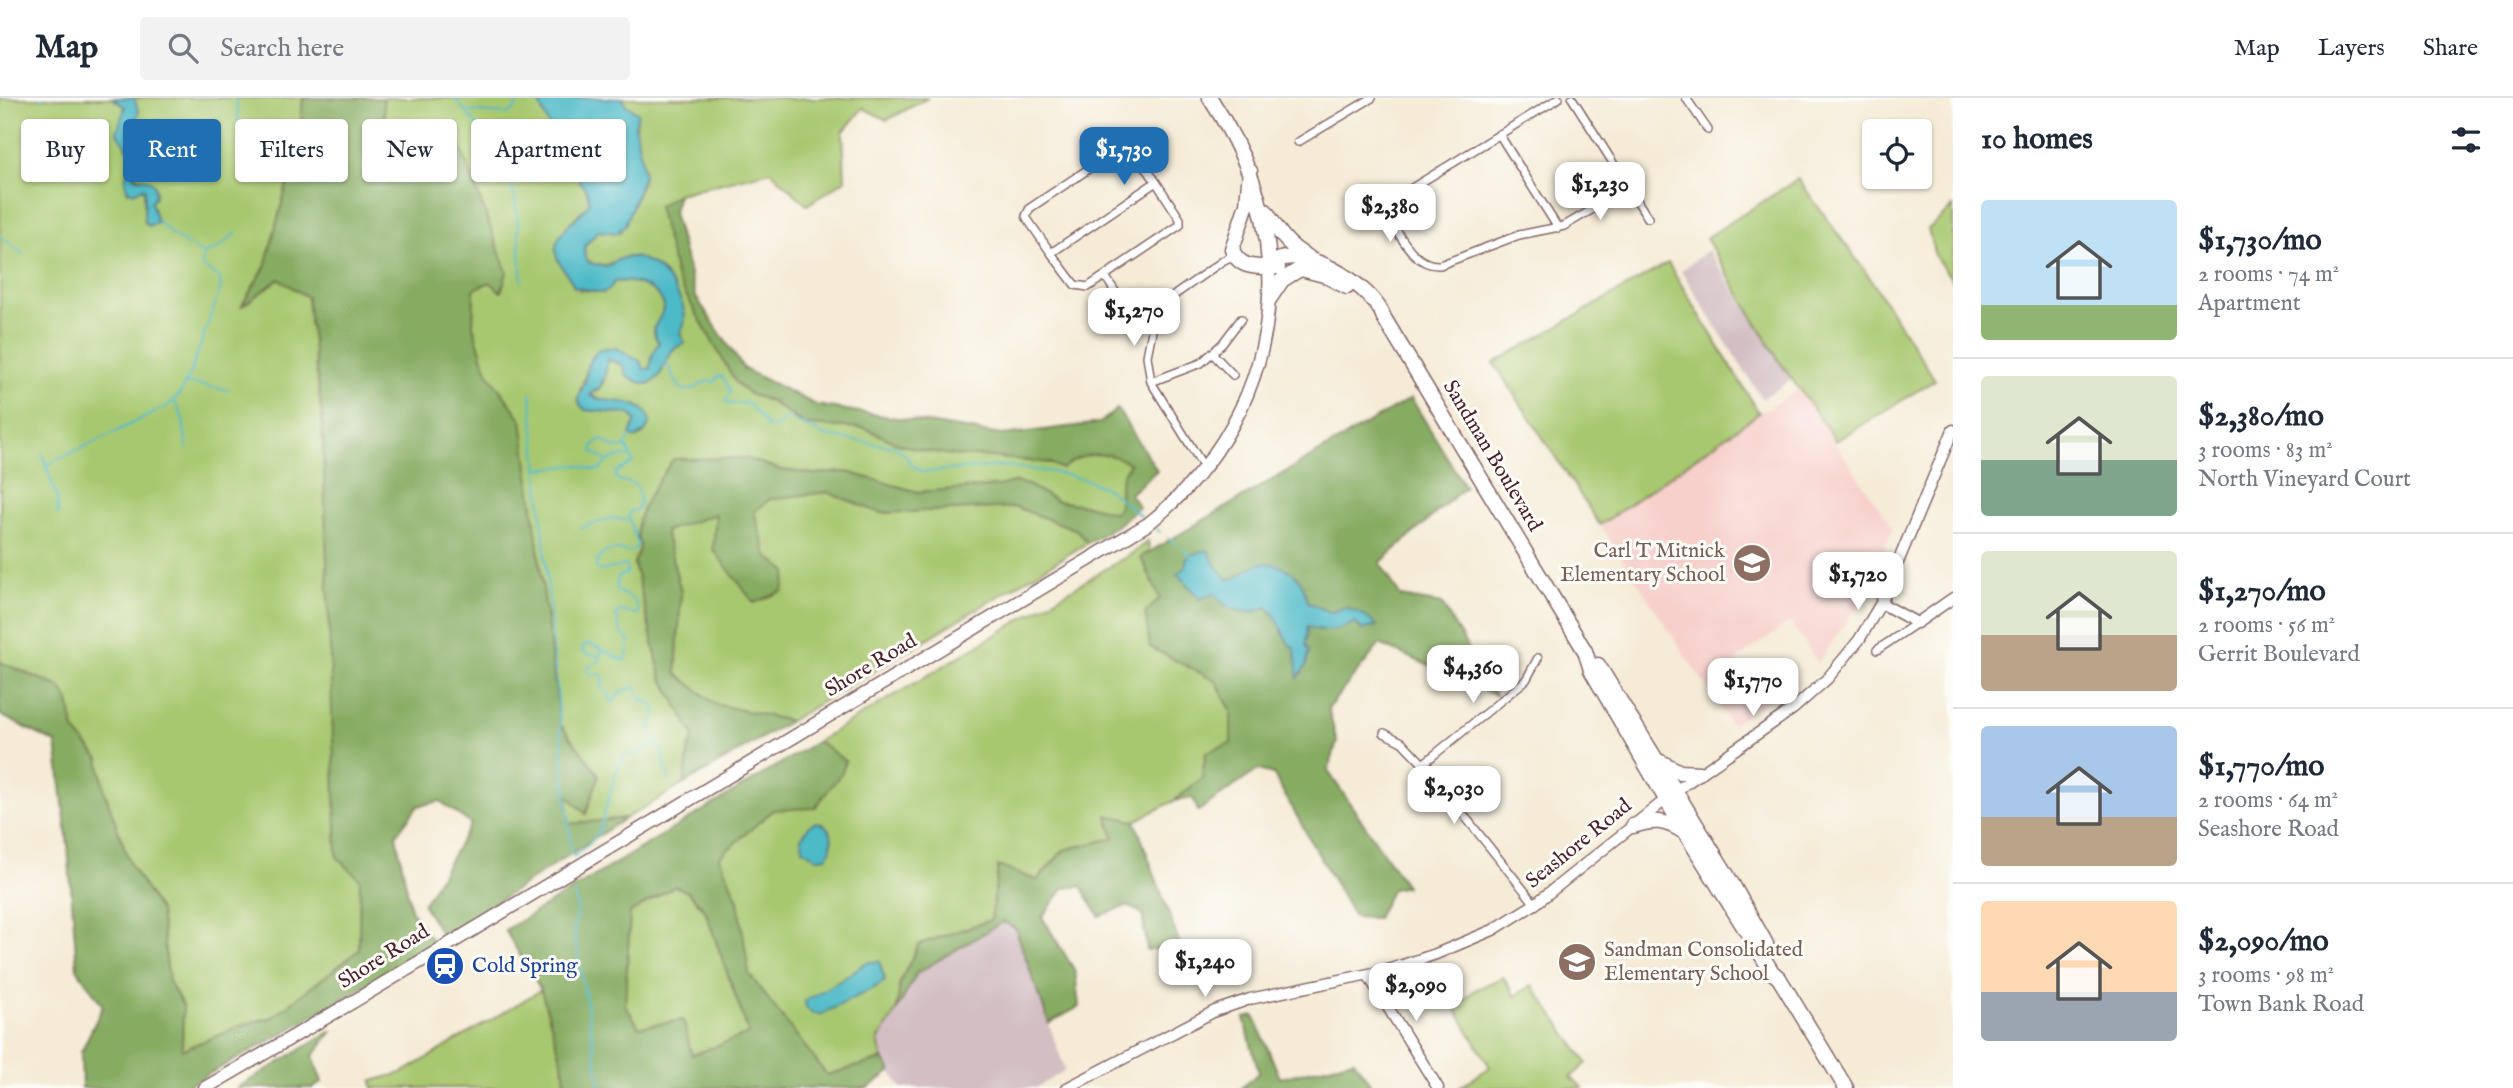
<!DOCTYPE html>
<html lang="en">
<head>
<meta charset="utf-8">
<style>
  body { margin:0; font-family:"IM FELL English",serif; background:#f2f2f3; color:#1f2937; height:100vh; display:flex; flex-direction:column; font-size:26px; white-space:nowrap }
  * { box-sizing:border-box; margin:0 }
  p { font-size:23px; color:#747a83 }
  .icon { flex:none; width:38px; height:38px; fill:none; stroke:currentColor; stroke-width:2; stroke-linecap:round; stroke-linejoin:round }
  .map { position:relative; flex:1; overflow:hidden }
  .panel { display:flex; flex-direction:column; background:#fff; width:560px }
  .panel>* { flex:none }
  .hud { position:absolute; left:21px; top:21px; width:665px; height:63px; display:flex; gap:14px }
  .fabs { position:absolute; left:1862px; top:21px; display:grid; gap:14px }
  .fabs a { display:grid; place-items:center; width:70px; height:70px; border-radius:7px; background:#fff; box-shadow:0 2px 5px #0004; font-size:35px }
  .price { position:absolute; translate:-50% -60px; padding:0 16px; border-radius:14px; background:#fff; color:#222; font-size:23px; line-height:46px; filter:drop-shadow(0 2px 4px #0008) }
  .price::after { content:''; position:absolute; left:50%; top:42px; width:21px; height:16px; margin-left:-10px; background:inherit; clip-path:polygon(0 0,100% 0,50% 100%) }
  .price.active { background:#1f6fb2; color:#fff }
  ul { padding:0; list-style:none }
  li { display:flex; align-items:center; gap:21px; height:175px; padding:0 28px }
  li+li { border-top:2px solid #e0e1e3 }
  li span { display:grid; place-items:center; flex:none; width:196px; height:140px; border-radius:7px; color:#555 }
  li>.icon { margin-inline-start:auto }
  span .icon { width:84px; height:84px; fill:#fffc; stroke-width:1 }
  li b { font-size:30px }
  h2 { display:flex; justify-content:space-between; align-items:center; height:84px; padding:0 28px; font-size:30px }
  .tag { padding:0 24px; border-radius:7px; background:#fff; box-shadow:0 2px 5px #0004; font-size:24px; line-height:63px }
  .tag.active { background:#1f6fb2; color:#fff }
  header { display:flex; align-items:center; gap:42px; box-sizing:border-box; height:98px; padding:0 35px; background:#fff; border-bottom:2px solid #e0e1e3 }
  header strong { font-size:33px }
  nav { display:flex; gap:38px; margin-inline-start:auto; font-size:24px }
  .search { width:490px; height:63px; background:#f2f2f3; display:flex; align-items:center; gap:18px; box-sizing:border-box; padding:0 24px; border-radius:7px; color:#747a83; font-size:26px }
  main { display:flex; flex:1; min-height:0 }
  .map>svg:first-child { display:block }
</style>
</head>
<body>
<header>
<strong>Map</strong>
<div class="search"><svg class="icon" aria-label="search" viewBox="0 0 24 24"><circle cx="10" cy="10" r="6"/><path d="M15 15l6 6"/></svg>Search here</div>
<nav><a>Map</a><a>Layers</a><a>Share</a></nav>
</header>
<main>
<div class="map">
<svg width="1953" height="990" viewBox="0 0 1953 990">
  <rect width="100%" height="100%" fill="#fdfcf7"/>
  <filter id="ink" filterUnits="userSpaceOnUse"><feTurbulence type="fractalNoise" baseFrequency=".0143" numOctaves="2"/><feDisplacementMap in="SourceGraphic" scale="14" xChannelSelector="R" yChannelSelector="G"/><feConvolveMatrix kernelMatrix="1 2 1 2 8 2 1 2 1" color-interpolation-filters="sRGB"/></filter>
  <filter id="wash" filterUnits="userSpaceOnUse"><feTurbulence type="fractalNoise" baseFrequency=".00686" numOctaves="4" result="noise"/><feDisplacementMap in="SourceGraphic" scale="28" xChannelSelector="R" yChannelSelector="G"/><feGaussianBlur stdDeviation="1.57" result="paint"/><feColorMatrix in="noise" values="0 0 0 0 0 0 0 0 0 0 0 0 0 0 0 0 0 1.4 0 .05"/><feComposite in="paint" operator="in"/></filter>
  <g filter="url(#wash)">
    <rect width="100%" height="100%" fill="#f5ebd6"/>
    <!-- built -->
    <path fill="#f7d0cc" d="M1799,291L1893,431L1863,499L1818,565L1790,524L1736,562L1771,602L1731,627L1600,427L1759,315Z"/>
    <!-- industrial -->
    <path fill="#d2bec3" d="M1708,152L1792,281L1762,301L1681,173Z
      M1003,824L1015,830L1065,972L1036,990H901L883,961L878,943L916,875Z"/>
    <!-- green -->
    <path fill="#a8c870" stroke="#79744e" stroke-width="2" d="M0,0H112L124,7L125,11L117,34L133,57C132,71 123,79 128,94L144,90V123L157,124L151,104L156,95L154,86L134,77L140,70L137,46L129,31L133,22L136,19L134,0H303L300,37L265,169L242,207L279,181L307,199L322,317L335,676L360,781L359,852L273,919L246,926L182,952L183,908L169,884L160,814L130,766L105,695L99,661L74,632L69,603L60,589L0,564Z
      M383,0H534L539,5L549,27L574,47L579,70V83L586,91L590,106C556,135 543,155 580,192L607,193L615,183C634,183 657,188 664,207L661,219L654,229L656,241L659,244L650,271H644C636,257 616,251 600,251C586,261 587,278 580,293L588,312L630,316L636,323L632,331L636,340L645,334L650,324L606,303L594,299L591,295L598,293L603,285L608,261L623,267L652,285L659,278L673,251L685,245L680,236L684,224L680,204L664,176L657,170L626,159C608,163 603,176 585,160L584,147L598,133L620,134C626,119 643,90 643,76C643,55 632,35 638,15L626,7L622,0H787L795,2L799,0H928L887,22L863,10L843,34L845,82L807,107L771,73L678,96L659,108L677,181L751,297C777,303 784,316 807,327L865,330L898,346L960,358H982L1050,365L1062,370C1080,353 1110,352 1131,366L1119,390L1121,405L1115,415L1090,408L1057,403L1028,387L1014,384L998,388L918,394L847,374L815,376L781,372L745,360L636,439L640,448L634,465L661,578L694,638L689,651L684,686L626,720L569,726L566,696L586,715L599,677L560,626L522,323L487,274L473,228L474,191L490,184L411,56L387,45Z
      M1798,81L1870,180L1935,282L1836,343L1779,263L1706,140Z
      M1953,109V183L1935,158L1928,131Z
      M1668,165L1759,315L1600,427L1494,265Z
      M828,394L881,415L1016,409L1077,432L1087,445L790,623L715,606L676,575L681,494L665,433L716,416L767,458L754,414L770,401Z
      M1148,443L1149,455L1141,460L1160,500L1150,549L1216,583L1231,612V645L1203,680L1174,703L1135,723L1107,718L1114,740L1064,752L1037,782L991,822L919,846L900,884L897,912L878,943L883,961L827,977L748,876L738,802L719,759L773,712L845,663L818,643L1134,454Z
      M675,788L688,794L705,812L749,936L692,957L639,929L625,907L630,815Z
      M1503,879L1515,898L1532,887L1587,965L1571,979L1583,990H1459L1490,969L1455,910L1475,892Z
      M541,892L562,963L566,990H373L372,983L402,975Z"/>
    <!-- forest -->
    <path fill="#86ac62" stroke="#686646" stroke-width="2" fill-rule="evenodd" d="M303,0H383L387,45L411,56L438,30L459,45L507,174L501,194L490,184L474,191L473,228L487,274L522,322L560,626L599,677L586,716L567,697L569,726L626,720L443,839L423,807L471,726L440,703L418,708L396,737L411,812L435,847L277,939L183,990H82L81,954L103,908L77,871L68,748L56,645L0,617V564L60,589L69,603L74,632L99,661L105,695L130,766L160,814L169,884L183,908L182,952L246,926L273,919L359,852L360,781L337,759L322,317L307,199L279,181L241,209L265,169L300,38Z
      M678,96L673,114L696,199L744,271L816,307L1002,337L1100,325L1117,311L1157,372L1130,396L1139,409L1116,428L1087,445L1077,432L1016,409L881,415L827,394L770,401L754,414L767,458L787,474L783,493L754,505L713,451L716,416L665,433L681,494L676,575L715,606L790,623L684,686L689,651L694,638L661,578L634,465L640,448C628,419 658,386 673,361L745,360L781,372L815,376L847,374L918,394L998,388L1014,384L1028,387L1057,403L1090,408L1115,415C1127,396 1112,387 1130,366C1111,352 1080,353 1062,371L1050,365L982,358H960L925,353L898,346L865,330L806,327L769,302L751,297L736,285L677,181L658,108Z
      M1411,300L1465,389L1380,465L1401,499L1442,506L1495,597L1380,546L1328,610L1337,644L1328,673L1406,788L1392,791L1377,820L1354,819L1273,676L1258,672L1198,713L1193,700L1174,703L1202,680L1206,654L1231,645V612L1216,583L1150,549L1145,515L1160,500L1141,459Z
      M818,643L845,663L842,674L815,710L773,712L719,759L738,802L749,876L827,977L883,961L891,973L868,990H566L562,963L541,892L505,832ZM675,788L688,794L705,812L749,936L692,957L683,922L639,929L625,907L630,815Z
      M1107,717L1135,723L1181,849L1147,852L1142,815L1127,808L1099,818L1081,788L1064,790L1042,819L1075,873L1079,909L1049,925L1015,830L1003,824L917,875L897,912L900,884L919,846L991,822L998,768L1037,782L1064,752L1114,740Z
      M1254,918L1280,980L1354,962L1373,990H1241L1259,975L1244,920Z
      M333,932L313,958L322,984L313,990H237Z"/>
    <!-- water -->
    <path fill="#4dbac8" stroke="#4c6c7a" stroke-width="2" d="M112,0H134L139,15L129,31L143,56L142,67L134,77L137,80L147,81L154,86L155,98L151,104L157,124L149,128L144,123L145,91L143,90L134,95L127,92L125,81L133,58L117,34L125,9Z
      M534,0H622L626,7L638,15L635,29L644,77L625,127L617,135L598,133L584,149L585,160L590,165L606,169C614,164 620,159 631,159C657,160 684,195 685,220C685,226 682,231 680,236L685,245L673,251L659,278L649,286L639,284L627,278L623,267L608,261C605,274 605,291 591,295V298C610,308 644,297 650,324L645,334L636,340L630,337L636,323L630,316L585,312L580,307L578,300L586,281L588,266L598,252L616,250L640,263L644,271H650L652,258L659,244C646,229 662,224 664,207C657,188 632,181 614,184L610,191L603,195L574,189C571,179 561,170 557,160C549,134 582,121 590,103L586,91L579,83V70L574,47L549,27L539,5Z
      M1208,452L1216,469L1229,482C1239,479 1245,473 1254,468C1268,460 1291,470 1300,483C1304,489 1306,498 1308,504L1331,515L1345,509L1363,516L1377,528L1362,532L1355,524C1342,533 1322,535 1308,528L1306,546L1309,553L1306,568L1298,580L1295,552C1278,537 1285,525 1267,509C1247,519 1226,513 1214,495L1200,501L1178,476L1186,469V461L1196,455Z
      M815,724C834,727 835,744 827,759L817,760L803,751L801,740L810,727Z
      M879,863L885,882L878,888L822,916H813L806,910L805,903L843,881L865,865Z"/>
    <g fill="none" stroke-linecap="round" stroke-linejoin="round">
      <!-- stream -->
      <path stroke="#4dbac8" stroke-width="2" d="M42,0V1
        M236,0L242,57
        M455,0C468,19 486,36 498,56C521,93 518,141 522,183
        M465,13L506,16L513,13L520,2L528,0
        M157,122L172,137L203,156L219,150L236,135
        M0,138L23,156
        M666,264C678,286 680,305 705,283L715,284L718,278L723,279L731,294L726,302L727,306L743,305L750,307L768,329L775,330L785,321H791L826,338L896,349L906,358L910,366L923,374L1006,368L1053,374L1087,382L1109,392L1142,419
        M187,285L228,292
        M531,296L571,751L574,759C583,748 594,746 600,731C604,719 616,666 624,659C629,656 634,657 639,655C647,651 649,647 658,645L651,636L652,620L656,616C655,606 648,603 640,601L638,591L635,588L618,596L614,605L609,599V595L601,590L604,580L600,576L591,577L587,573L589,569L600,562L601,551L625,563L630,542L622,537L616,518L619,513L638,516C640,500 626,499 616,492L618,479L627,475L626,467L600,473L596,470C598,450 616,450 632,454L638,446L628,418L630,413L637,412C641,403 641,396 636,387L616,381V374L633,365L631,359
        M175,304L183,321L187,350
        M625,349L615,350L601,341L593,348L592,353L607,363L622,358L630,359
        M42,355L57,400L58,417
        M631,358L625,347L631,338
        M45,368L166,309L179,297L190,276L221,189L219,179L202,169L203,156
        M539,371L578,367L594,372H600L606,365
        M580,430L612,420L626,422
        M1155,430L1160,434
        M1168,440L1176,446
        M1184,451L1192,460
        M600,558L586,556L582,552L584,548L589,546L601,551
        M658,645C662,650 667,675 669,683
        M574,786V780
        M574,796L578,812L574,832L601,990"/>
    </g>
  </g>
  <g filter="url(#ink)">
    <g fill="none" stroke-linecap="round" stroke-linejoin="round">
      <defs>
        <path id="street" d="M1559,0L1389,104L1385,116C1400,135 1413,169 1440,167L1519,137L1564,128L1629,90
          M1572,0L1648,120
          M1686,0L1708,32
          M1499,36L1558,130
          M1298,44L1372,0
          M1156,84L1180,121V127L1088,189L1075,187L1051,155Z
          M1051,155L1028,122L1026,118L1030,110L1126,46H1130L1156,84
          M1105,178L1127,212L1153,228
          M1213,256L1233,277
          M1151,284L1201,265L1222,246L1241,221
          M1206,369L1200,363L1151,284L1147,258L1153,228L1164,208L1176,196L1224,162L1234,157
          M1877,552L1917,525
          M1384,635L1402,644L1423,666L1535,806
          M1423,666L1526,582L1538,560"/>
        <path id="secondary" d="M1881,505L1917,525L1953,500
          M1368,877L1438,990
          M1067,990L1215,913L1250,901L1388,872L1436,856L1493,832L1535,806L1684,687L1793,611L1827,581L1859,542L1881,505L1953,332"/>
        <path id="primary" d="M205,990L356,902L1148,426C1227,363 1274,271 1269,169"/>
        <path id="highway" d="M1210,0C1244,52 1267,106 1269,169
          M1250,73L1247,106L1232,151C1239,172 1259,169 1278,169
          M1266,113C1278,133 1287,148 1308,159
          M1269,169C1295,138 1374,188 1384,220L1585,553L1591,572L1686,736L1772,874L1779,880L1846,990
          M1301,171L1324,177L1347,189
          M1270,200L1282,182L1300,171
          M1598,567L1727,777L1766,846
          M1661,664L1680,674L1699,675
          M1633,728C1654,721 1665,722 1684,734"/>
      </defs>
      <!-- street casing -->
      <use href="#street" stroke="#866667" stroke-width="10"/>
      <!-- secondary casing -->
      <use href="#secondary" stroke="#866667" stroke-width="13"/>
      <!-- primary casing -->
      <use href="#primary" stroke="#866667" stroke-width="15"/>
      <!-- highway casing -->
      <use href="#highway" stroke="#866667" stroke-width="17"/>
      <!-- street -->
      <use href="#street" stroke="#fff" stroke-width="7"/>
      <!-- secondary -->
      <use href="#secondary" stroke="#fff" stroke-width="10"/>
      <!-- primary -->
      <use href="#primary" stroke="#fff" stroke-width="12"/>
      <!-- highway -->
      <use href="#highway" stroke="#fff" stroke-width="14"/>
    </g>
  </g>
  <!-- icons -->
  <defs>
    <symbol id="school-disc" viewBox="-11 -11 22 22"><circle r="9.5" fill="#8d6e63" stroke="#fdfcf7"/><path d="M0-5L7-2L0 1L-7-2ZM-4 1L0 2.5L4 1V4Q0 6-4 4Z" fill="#fff"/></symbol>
    <symbol id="station-disc" viewBox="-11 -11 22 22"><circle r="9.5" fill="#1a4fb4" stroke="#fdfcf7"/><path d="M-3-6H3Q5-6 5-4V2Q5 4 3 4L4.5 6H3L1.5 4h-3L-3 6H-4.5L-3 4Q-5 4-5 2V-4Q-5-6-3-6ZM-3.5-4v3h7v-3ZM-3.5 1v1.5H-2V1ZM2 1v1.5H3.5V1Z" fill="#fff"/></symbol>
  </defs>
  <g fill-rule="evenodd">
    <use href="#school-disc" x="1730" y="443" width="44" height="44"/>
    <use href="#school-disc" x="1555" y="842" width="44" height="44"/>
    <use href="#station-disc" x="423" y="846" width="44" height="44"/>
  </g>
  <g text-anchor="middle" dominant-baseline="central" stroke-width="6" stroke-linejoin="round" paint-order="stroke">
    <!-- street labels -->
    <g font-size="21" fill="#4a1f2b" stroke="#fdfcf7">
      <text transform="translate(1492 358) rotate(59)">Sandman Boulevard</text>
      <text transform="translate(871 568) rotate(-31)">Shore Road</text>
      <text transform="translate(1579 746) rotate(-39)">Seashore Road</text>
      <text transform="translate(384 859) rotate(-32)">Shore Road</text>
    </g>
    <!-- education labels -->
    <g font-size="21" fill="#785e54" stroke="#fdfcf7" text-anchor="end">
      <text x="1725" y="453">Carl T Mitnick<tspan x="1725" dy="24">Elementary School</tspan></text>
      <text x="1604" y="852" text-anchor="start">Sandman Consolidated<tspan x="1604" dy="24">Elementary School</tspan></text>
    </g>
    <!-- transit labels -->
    <g font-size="21" fill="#164399" stroke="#fdfcf7" text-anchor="start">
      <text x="472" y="868">Cold Spring</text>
    </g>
  </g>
</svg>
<div class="fabs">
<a><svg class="icon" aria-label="locate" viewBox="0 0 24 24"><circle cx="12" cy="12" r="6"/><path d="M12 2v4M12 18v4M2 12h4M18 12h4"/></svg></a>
</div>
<b class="price active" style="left:1124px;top:89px">$1,730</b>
<b class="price" style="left:1600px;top:124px">$1,230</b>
<b class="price" style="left:1390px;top:146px">$2,380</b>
<b class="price" style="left:1134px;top:250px">$1,270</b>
<b class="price" style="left:1858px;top:514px">$1,720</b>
<b class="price" style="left:1473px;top:607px">$4,360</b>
<b class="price" style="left:1753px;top:620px">$1,770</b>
<b class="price" style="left:1454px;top:728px">$2,030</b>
<b class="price" style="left:1205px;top:901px">$1,240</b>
<b class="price" style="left:1416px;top:925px">$2,090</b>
<div class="hud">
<a class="tag">Buy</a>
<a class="tag active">Rent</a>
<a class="tag">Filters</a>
<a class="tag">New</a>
<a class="tag">Apartment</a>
</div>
</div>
<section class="panel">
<h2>10 homes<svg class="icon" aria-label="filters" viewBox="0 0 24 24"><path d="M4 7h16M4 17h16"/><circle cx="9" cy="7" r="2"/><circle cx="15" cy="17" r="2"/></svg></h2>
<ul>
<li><span style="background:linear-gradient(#bfe0f5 75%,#8fb573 0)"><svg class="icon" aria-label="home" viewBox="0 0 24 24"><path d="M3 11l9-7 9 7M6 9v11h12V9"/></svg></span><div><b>$1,730/mo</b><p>2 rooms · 74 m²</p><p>Apartment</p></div></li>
<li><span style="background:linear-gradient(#dfe7d0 60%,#7fa58c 0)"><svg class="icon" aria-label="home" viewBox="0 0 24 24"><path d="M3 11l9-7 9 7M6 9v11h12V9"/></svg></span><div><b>$2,380/mo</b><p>3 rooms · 83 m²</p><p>North Vineyard Court</p></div></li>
<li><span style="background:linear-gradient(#dfe7d0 60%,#b9a48a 0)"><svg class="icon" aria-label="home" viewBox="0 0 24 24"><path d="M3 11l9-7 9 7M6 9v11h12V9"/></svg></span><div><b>$1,270/mo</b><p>2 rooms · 56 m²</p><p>Gerrit Boulevard</p></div></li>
<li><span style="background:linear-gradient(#a9c7e8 65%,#b9a48a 0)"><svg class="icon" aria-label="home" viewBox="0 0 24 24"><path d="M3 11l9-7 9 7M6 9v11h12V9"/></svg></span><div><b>$1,770/mo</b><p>2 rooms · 64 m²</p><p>Seashore Road</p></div></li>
<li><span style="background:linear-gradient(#ffd9b3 65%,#9aa5b1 0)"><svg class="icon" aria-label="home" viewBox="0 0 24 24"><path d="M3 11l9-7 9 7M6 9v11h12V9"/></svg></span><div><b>$2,090/mo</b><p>3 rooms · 98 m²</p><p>Town Bank Road</p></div></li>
</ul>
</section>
</main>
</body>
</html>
